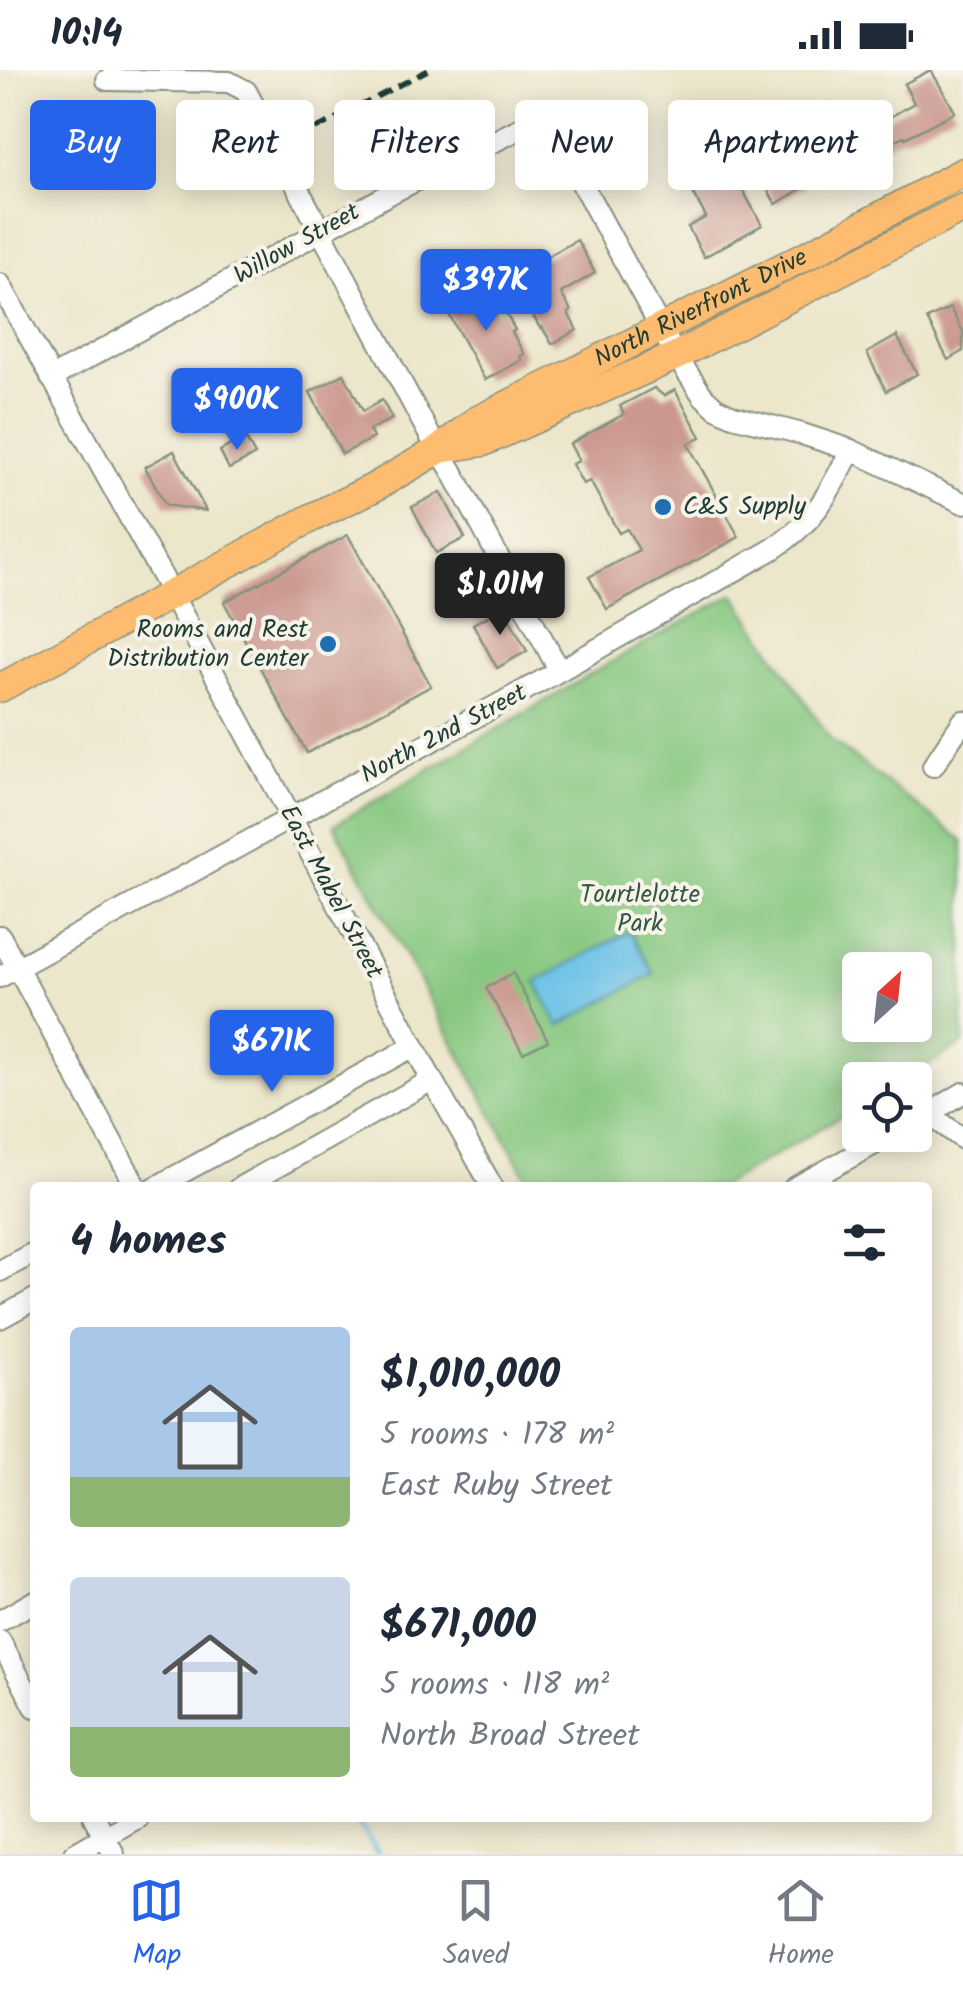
<!DOCTYPE html>
<html lang="en">
<head>
<meta charset="utf-8">
<style>
  body { margin:0; font-family:Kalam,sans-serif; background:#f6f6f7; color:#1f2937; height:100vh; display:flex; flex-direction:column; font-size:38px; white-space:nowrap }
  * { box-sizing:border-box; margin:0 }
  p { font-size:32px; color:#747a83 }
  .icon { flex:none; width:55px; height:55px; fill:none; stroke:currentColor; stroke-width:2; stroke-linecap:round; stroke-linejoin:round }
  .map { position:relative; flex:1; overflow:hidden }
  .side { position:absolute; left:30px; top:1112px; width:902px; height:640px; display:flex; flex-direction:column; background:#fff; border-radius:10px; box-shadow:0 5px 25px #0003 }
  .side>* { flex:none }
  .guide { position:absolute; left:30px; top:30px; width:905px; height:90px; display:flex; gap:20px }
  .needle { width:65px; rotate:27deg }
  .buttons { position:absolute; left:842px; top:882px; display:grid; gap:20px }
  .buttons a { display:grid; place-items:center; width:90px; height:90px; border-radius:10px; background:#fff; box-shadow:0 5px 25px #0003; font-size:50px }
  .price { position:absolute; translate:-50% -85px; padding:0 22px; border-radius:10px; background:#2563eb; color:#fff; font-size:32px; line-height:65px; filter:drop-shadow(0 2px 5px #0008) }
  .price::after { content:''; position:absolute; left:50%; top:60px; width:30px; height:22px; margin-left:-15px; background:inherit; clip-path:polygon(0 0,100% 0,50% 100%) }
  .price.current { background:#222; color:#fff }
  ul { padding:0; list-style:none }
  li { display:flex; align-items:center; gap:30px; height:250px; padding:0 40px }
  li span { display:grid; place-items:center; flex:none; width:280px; height:200px; border-radius:10px; color:#555 }
  li>.icon { margin-inline-start:auto }
  span .icon { width:120px; height:120px; fill:#fffc; stroke-width:1 }
  li b { font-size:42px }
  h2 { display:flex; justify-content:space-between; align-items:center; height:120px; padding:0 40px; font-size:42px }
  .tag { padding:0 35px; border-radius:10px; background:#fff; box-shadow:0 5px 25px #0003; font-size:35px; line-height:90px }
  .tag.current { background:#2563eb; color:#fff }
  .status { display:flex; justify-content:space-between; align-items:center; height:70px; padding:0 50px; background:#fff; direction:ltr }
  .status svg { height:28px; fill:currentColor }
  .tabs { display:flex; justify-content:space-around; align-items:center; height:140px; border-top:2px solid #e0e1e3; background:#fff; font-size:28px; color:#747a83 }
  .tabs a { display:grid; justify-items:center; gap:5px }
  .tabs .current { color:#2563eb }
  .map>svg:first-child { display:block }
</style>
</head>
<body>
<div class="status"><b>10:14</b><svg viewBox="0 0 49 12"><path d="M0 12V9h3v3zM5 12V6h3v6zM10 12V3h3v9zM15 12V0h3v12zM26 1h20v11H26zM47 4h2v5h-2z"/></svg></div>
<div class="map">
<svg width="963" height="1784" viewBox="0 0 963 1784">
  <rect width="100%" height="100%" fill="#f7f3e8"/>
  <filter id="ink" filterUnits="userSpaceOnUse"><feTurbulence type="fractalNoise" baseFrequency=".01" numOctaves="2"/><feDisplacementMap in="SourceGraphic" scale="20" xChannelSelector="R" yChannelSelector="G"/><feConvolveMatrix kernelMatrix="1 2 1 2 8 2 1 2 1" color-interpolation-filters="sRGB"/></filter>
  <filter id="wash" filterUnits="userSpaceOnUse"><feTurbulence type="fractalNoise" baseFrequency=".0048" numOctaves="4" result="noise"/><feDisplacementMap in="SourceGraphic" scale="40" xChannelSelector="R" yChannelSelector="G"/><feGaussianBlur stdDeviation="2.25" result="paint"/><feColorMatrix in="noise" values="0 0 0 0 0 0 0 0 0 0 0 0 0 0 0 0 0 1.4 0 .05"/><feComposite in="paint" operator="in"/></filter>
  <g filter="url(#wash)">
    <rect width="100%" height="100%" fill="#ece6cb"/>
    <!-- green -->
    <path fill="#86c880" stroke="#52825a" stroke-width="2.5" fill-rule="evenodd" d="M734,524L831,670L963,771V974L902,1010H860V1035L720,1117H532L334,755L613,591ZM860,900H915V955H860Z"/>
    <!-- water -->
    <path fill="#69c1e7" stroke="#447f8e" stroke-width="2.5" d="M630,861L654,904L559,956L536,912Z"/>
    <g fill="none" stroke-linecap="round" stroke-linejoin="round">
      <!-- stream -->
      <path stroke="#69c1e7" stroke-width="5" d="M355,1748L378,1784"/>
    </g>
    <g id="blocks">
      <!-- building -->
      <path fill="#cb988f" d="M931,0L955,42L905,68L904,66L883,77L873,57L914,33L904,14Z
        M713,80L723,98L729,95L762,155L704,187L688,157L706,147L680,99Z
        M786,81L806,116L776,134L758,104L777,93L774,88Z
        M577,170L595,203L561,223L571,241L568,243L577,260L552,274L542,257L540,258L511,207Z
        M482,219L496,244L504,240L515,260L512,262L524,284L520,286L522,290L485,310L446,239Z
        M950,238L963,262V281L948,290L927,249Z
        M897,266L917,304L886,321L867,283Z
        M344,304L363,341L382,330L392,349L369,360L373,368L342,384L310,322Z
        M654,318L664,326L675,320L701,367L688,374L739,467L607,539L589,507L639,480L627,459L619,463L590,411L583,414L572,394L579,391L570,374L624,344L620,336Z
        M245,367L255,385L229,399L220,381Z
        M174,381L206,441L166,435L145,397Z
        M441,422L465,468L436,483L412,437Z
        M348,465L431,616L307,683L224,532Z
        M504,538L527,581L497,598L473,554Z
        M513,903L548,971L523,983L486,918Z"/>
    </g>
  </g>
  <g filter="url(#ink)">
    <use href="#blocks" fill-opacity="0" stroke="#869280" stroke-width="2.5"/>
    <g fill="none" stroke-linecap="round" stroke-linejoin="round">
      <defs>
        <path id="minor" d="M107,10L229,12L246,21L430,366L451,399L559,600
          M0,214L162,506L432,1010L493,1118
          M51,308L395,121L545,46L676,286L703,326L716,338L733,346L802,364L851,380L963,433
          M933,696L963,651
          M0,866L137,1118
          M0,907L545,609L773,479C816,451 828,424 851,380
          M929,1044L963,1069
          M915,1052L963,1023
          M154,1118L414,976
          M239,1118L432,1010
          M794,1118L891,1065
          M0,1201L35,1182
          M0,1248L35,1229
          M0,1551L35,1531
          M0,1571L35,1637
          M94,1748L114,1784
          M74,1784L137,1748"/>
        <g id="major">
          <path d="M446,378L483,372L676,286L963,138"/>
          <path id="s1" d="M0,618L311,448L373,418L440,379L476,351L817,180L963,102"/>
        </g>
      </defs>
      <!-- minor casing -->
      <use href="#minor" stroke="#869280" stroke-width="24"/>
      <!-- major casing -->
      <use href="#major" stroke="#869280" stroke-width="31"/>
      <!-- minor -->
      <use href="#minor" stroke="#fff" stroke-width="20"/>
      <!-- major -->
      <use href="#major" stroke="#fdbc70" stroke-width="28"/>
      <!-- rail -->
      <path stroke="#1f3d34" stroke-width="5" stroke-dasharray="15 8" stroke-linecap="butt" d="M295,70L428,0"/>
    </g>
  </g>
  <!-- markers -->
  <g fill="#1f6fb2" stroke="#f7f3e8" stroke-width="4">
    <circle cx="663" cy="437" r="10"/>
    <circle cx="328" cy="574" r="10"/>
  </g>
  <g text-anchor="middle" dominant-baseline="central" stroke-width="8" stroke-linejoin="round" paint-order="stroke">
    <!-- street labels -->
    <g font-size="25" fill="#1f3d34" stroke="#f7f3e8">
      <text transform="translate(297 174) rotate(-29)">Willow Street</text>
      <text stroke="none"><textPath href="#s1" startOffset="798">North Riverfront Drive</textPath></text>
      <text transform="translate(444 664) rotate(-28)">North 2nd Street</text>
      <text transform="translate(331 822) rotate(62)">East Mabel Street</text>
    </g>
    <!-- poi labels -->
    <g font-size="25" fill="#1f3d34" stroke="#f7f3e8" text-anchor="start">
      <text x="683" y="437">C&amp;S Supply</text>
      <text x="308" y="560" text-anchor="end">Rooms and Rest<tspan x="308" dy="29">Distribution Center</tspan></text>
    </g>
    <!-- park labels -->
    <g font-size="25" fill="#345943" stroke="#f7f3e8">
      <text x="640" y="825">Tourtlelotte<tspan x="640" dy="29">Park</tspan></text>
    </g>
  </g>
</svg>
<div class="buttons">
<a><svg class="needle" viewBox="-14 -14 28 28"><path d="M0-13l5 13h-10z" fill="#e53935"/><path d="M0 13l5-13h-10z" fill="#747a83"/></svg></a>
<a><svg class="icon" aria-label="locate" viewBox="0 0 24 24"><circle cx="12" cy="12" r="6"/><path d="M12 2v4M12 18v4M2 12h4M18 12h4"/></svg></a>
</div>
<b class="price" style="left:486px;top:264px">$397K</b>
<b class="price" style="left:237px;top:383px">$900K</b>
<b class="price current" style="left:500px;top:568px">$1.01M</b>
<b class="price" style="left:272px;top:1025px">$671K</b>
<div class="guide">
<a class="tag current">Buy</a>
<a class="tag">Rent</a>
<a class="tag">Filters</a>
<a class="tag">New</a>
<a class="tag">Apartment</a>
</div>
<section class="side">
<h2>4 homes<svg class="icon" aria-label="filters" viewBox="0 0 24 24"><path d="M4 7h16M4 17h16"/><circle cx="9" cy="7" r="2"/><circle cx="15" cy="17" r="2"/></svg></h2>
<ul>
<li><span style="background:linear-gradient(#a9c7e8 75%,#8fb573 0)"><svg class="icon" aria-label="home" viewBox="0 0 24 24"><path d="M3 11l9-7 9 7M6 9v11h12V9"/></svg></span><div><b>$1,010,000</b><p>5 rooms · 178 m²</p><p>East Ruby Street</p></div></li>
<li><span style="background:linear-gradient(#c9d6e8 75%,#8fb573 0)"><svg class="icon" aria-label="home" viewBox="0 0 24 24"><path d="M3 11l9-7 9 7M6 9v11h12V9"/></svg></span><div><b>$671,000</b><p>5 rooms · 118 m²</p><p>North Broad Street</p></div></li>
</ul>
</section>
</div>
<nav class="tabs">
<a class="current"><svg class="icon" aria-label="map" viewBox="0 0 24 24"><path d="M3 6l6-2 6 2 6-2v14l-6 2-6-2-6 2zM9 4v14M15 6v14"/></svg>Map</a>
<a><svg class="icon" aria-label="saved" viewBox="0 0 24 24"><path d="M7 4h10v16l-5-4-5 4z"/></svg>Saved</a>
<a><svg class="icon" aria-label="home" viewBox="0 0 24 24"><path d="M3 11l9-7 9 7M6 9v11h12V9"/></svg>Home</a>
</nav>
</body>
</html>
